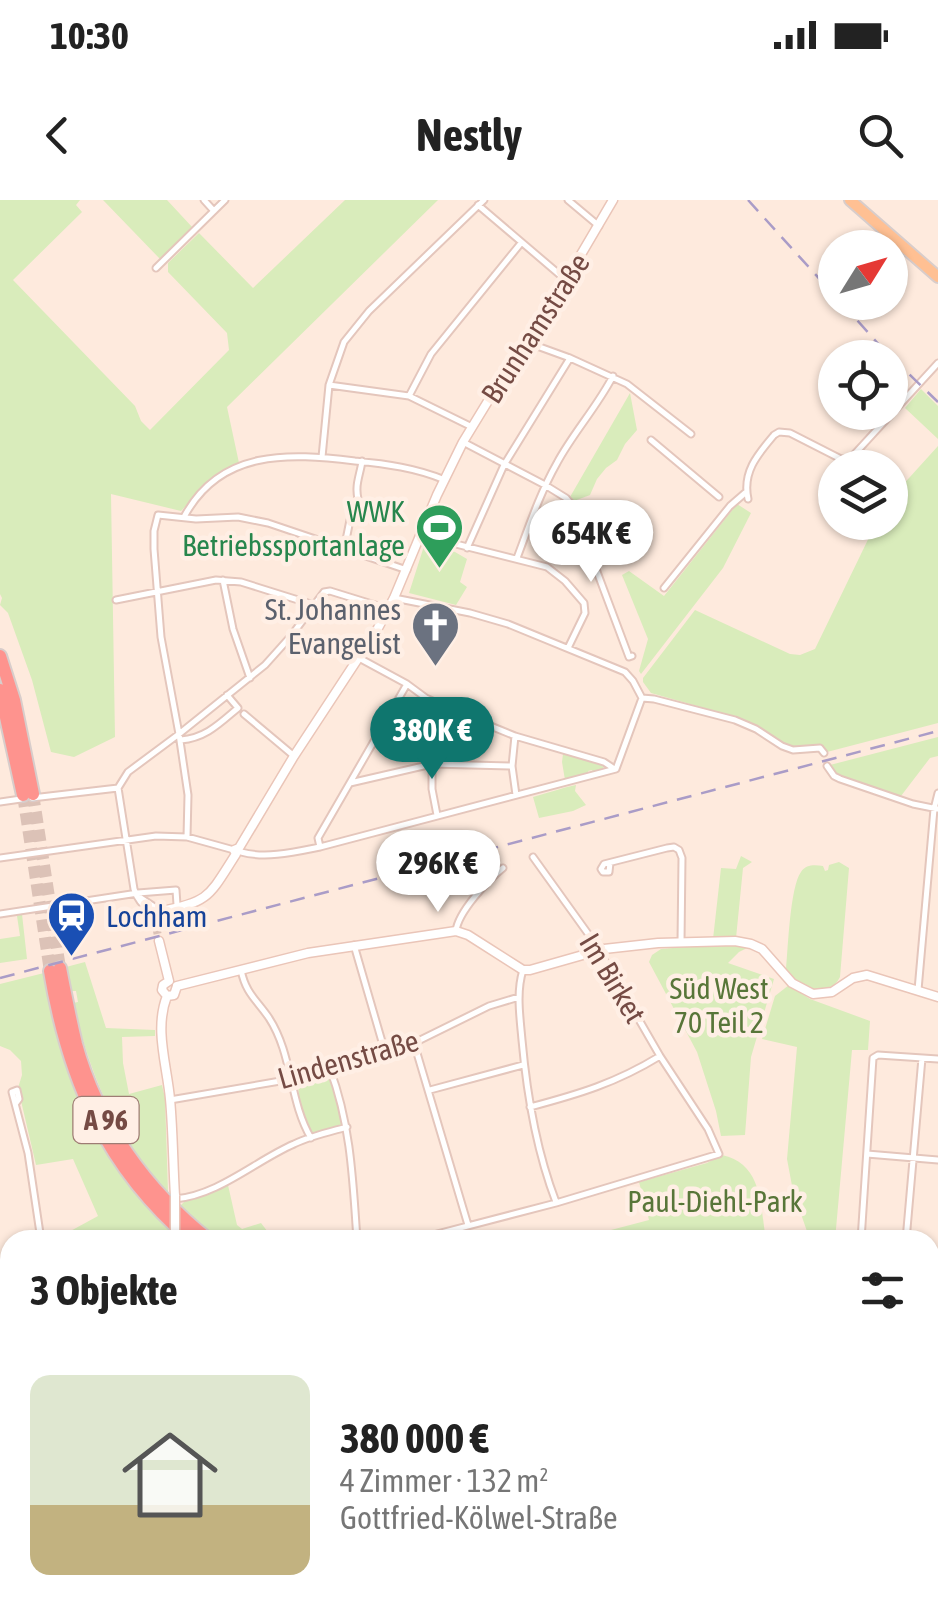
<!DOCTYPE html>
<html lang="de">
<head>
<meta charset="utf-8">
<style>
  body { margin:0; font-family:"Asap Condensed",sans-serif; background:#f2f2f2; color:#222; height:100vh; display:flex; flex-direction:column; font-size:38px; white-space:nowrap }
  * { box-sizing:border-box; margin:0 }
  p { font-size:32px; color:#767676 }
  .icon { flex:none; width:55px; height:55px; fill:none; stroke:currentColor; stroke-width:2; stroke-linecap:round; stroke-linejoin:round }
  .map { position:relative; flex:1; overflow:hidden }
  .details { position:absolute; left:0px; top:1030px; width:940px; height:392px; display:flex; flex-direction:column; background:#fff; border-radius:30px 30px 0 0; box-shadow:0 2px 8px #0004 }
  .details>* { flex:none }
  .needle { width:65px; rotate:53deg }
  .fabs { position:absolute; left:818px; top:30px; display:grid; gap:20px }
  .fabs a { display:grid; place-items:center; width:90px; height:90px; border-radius:50%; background:#fff; box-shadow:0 2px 8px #0004; font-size:50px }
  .price { position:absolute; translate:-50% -85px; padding:0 22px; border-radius:35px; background:#fff; color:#222; font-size:32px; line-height:65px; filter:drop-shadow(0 2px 5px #0008) }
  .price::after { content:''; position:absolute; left:50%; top:60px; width:30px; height:22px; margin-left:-15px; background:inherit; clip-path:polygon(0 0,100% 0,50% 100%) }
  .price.on { background:#0f766e; color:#fff }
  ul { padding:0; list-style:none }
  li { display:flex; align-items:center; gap:30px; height:250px; padding:0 30px }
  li+li { border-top:2px solid #e0e0e0 }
  li span { display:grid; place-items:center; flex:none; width:280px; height:200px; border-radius:20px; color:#555 }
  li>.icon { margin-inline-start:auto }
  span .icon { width:120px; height:120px; fill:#fffc; stroke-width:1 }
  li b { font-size:42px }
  h2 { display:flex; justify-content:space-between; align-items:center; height:120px; padding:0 30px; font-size:42px }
  .status { display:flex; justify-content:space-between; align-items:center; height:70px; padding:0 50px; background:#fff; direction:ltr }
  .status svg { height:28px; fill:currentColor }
  header { display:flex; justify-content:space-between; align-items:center; height:130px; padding:0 30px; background:#fff; font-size:45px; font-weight:700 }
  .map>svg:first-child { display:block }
</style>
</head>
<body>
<div class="status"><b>10:30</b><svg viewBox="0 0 49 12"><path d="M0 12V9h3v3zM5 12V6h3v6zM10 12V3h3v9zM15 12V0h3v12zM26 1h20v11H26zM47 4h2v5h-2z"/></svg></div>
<header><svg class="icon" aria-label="back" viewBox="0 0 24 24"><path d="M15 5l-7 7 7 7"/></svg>Nestly<svg class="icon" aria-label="search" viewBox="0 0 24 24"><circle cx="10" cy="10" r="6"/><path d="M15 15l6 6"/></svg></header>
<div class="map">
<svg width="938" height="1421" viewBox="0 0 938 1421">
  <rect width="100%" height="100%" fill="#feeadd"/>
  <!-- green -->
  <path fill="#d9ecbb" d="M0,0H80L76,5L82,12L13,80L135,206L141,221L150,230L229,150L227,133L168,72V63L199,33L253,88L345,0H438L227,207L239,263L213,278L181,311L111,294L115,537L74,557L51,552L32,480L8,413L0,405L2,398L0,394Z
    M103,0H167L193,28L160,59Z
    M921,189L938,206V239L905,208Z
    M630,193L637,230L625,244L617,260L606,268L597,279L590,295L574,301L570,297Z
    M938,246V523L827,552L824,547L817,545L791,548L711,510L651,493L643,482V478L695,410L790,454L800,455L815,449L876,323L890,322V299Z
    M737,304L751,313L723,368L641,474L639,471L648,439L622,375L629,371L664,396Z
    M425,343L455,352L467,359L460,382L467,387L456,405L409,393Z
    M938,537V556L930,558L901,596L841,578L835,574L830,565Z
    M563,554L600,563L604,568L594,573L592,570L588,571L589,574L565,580L562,562Z
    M576,585L575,591L586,605L573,611L539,618L533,597C548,593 561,588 576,585Z
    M741,656L752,662L743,668L736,738L713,739L721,668L736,669Z
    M839,662L849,668L840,777C833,791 820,791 805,789L789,775L786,769C788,748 790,687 801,672C806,664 815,665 823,666L825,671L828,670L829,665Z
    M22,714L27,759L0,763V739L20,736L17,716Z
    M709,745L746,746L747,748L739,752L728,763L774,779L751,857L745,935L721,936L716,911L697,852L649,762L652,755L661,749Z
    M85,762L106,828L155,830V836L122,837L123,863L129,894L162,885L165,898L168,992C116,940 90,874 73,803L78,802L76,791H72L66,767Z
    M44,773C60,875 92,955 168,1028V1040H54L98,1016L73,959L36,965L18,888L22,875L21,861L10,850L0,846V784Z
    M789,785L810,799L870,821L868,850H852L835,1040H810L793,991L787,959L797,847L762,839L775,796Z
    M329,873L340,900L343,926L313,935L299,907L298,880Z
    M722,955C763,964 760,1005 766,1040H573L649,1020L639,982L707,963Z
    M228,985L237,1025L242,1029L261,1023L271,1036L283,1040H219L180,1006L185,1001Z
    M930,1162H938V1320L930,1325Z"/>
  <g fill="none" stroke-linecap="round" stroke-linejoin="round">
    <!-- river -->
    <path stroke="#b1e8e5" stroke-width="8" d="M930,1168L938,1167
      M398,1421L411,1412"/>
    <!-- secondary-tunnel -->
    <path stroke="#dcc2b7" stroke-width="8" stroke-dasharray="8 4" stroke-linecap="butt" d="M156,726L159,741"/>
    <!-- highway-tunnel -->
    <path stroke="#dcc2b7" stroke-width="12" stroke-dasharray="12 6" stroke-linecap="butt" d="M33,594L60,768
      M23,595L50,771"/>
    <defs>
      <path id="street" d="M204,0L214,11
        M568,0L599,26
        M478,5L566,80
        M156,68L225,0
        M526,142L570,158L627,184L691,234
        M329,185L409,196L472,227
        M409,196L431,154L521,43
        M651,240L719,297
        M463,242L545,285L566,298L572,305L629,457L632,456
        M322,257L329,185L344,142L369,111L484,0
        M748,299C742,272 758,254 774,235L779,232L790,233L841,259H850L938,163
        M184,317C220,249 289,253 355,261C387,264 416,268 445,280
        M420,335L547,367L565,381L584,403L585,413L568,448
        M467,348L504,265L570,158
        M344,350L350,320C366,308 356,304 357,288C357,280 361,270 362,261
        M517,358C529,326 540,293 557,263C573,233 597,207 613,176
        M223,380L233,429L250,478
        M664,388L730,306L745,293
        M394,398L470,413L508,424L625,472L633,481L642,498
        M116,400L216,380L241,382L314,405
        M359,458L407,484L426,498L471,518L515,536L604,562L613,568
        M642,498L654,499L735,520L756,529L782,546L793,550L820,548L824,553
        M244,514L294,556
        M515,536L512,566L516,595
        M181,540C206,538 220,523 238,508L227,495
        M432,564V589L437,615
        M827,566L834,576L840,579L913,604L938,609
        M616,569L642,498
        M350,583L432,564L512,566
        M118,588L128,572L179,534L161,437L154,349V331L158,315L196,319L238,317L268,323L407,370
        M32,598L118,588L134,689C137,700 144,707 153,714L157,713L156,708L135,694
        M0,602L21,599
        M187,637L188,595L179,534L265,465L291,436L324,392L330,391L388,409
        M320,647L318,638L407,484
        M241,652C266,659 295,652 320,647L616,569
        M0,658L156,636L187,637L234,650
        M610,663L609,672H603L601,669L604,664L667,648L674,647L679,650L682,658L681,742
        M0,714L138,693L176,690L177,705
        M456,731C458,712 488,680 503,668
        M354,745L385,852
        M241,770C246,794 256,799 269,818C293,855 289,901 311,938
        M523,770C516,792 520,817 522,840C527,896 536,950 556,1002
        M918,790L934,609L938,593
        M414,843L468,1025
        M330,869C351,925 353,982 357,1040
        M430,890L523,865
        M12,892L28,953L41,1040
        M12,892L17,890L19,899L16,903
        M170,900L292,879L330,869L414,843L489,806L519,797
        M530,907C579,894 616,883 660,856
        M867,954L938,960
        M175,999C219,995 255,961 294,944C311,936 329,932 347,927
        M414,1040L556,1003L719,954L708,929L660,856L594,742L533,657
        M861,1040L873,858L878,855L938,859
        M906,1040L922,858
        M0,1080L10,1079
        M0,1094V1107
        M930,1129H938
        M0,1234L10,1231
        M0,1266L10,1308
        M0,1340L10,1338
        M23,1412L25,1421
        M167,1412L171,1420L182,1417L191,1421
        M725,1412L729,1421
        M101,1421L119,1412
        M157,1421L167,1414
        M361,1421L376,1412
        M610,1421L623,1412"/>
      <path id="secondary" d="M155,722L157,713L161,711C210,702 209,696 236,654L234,650L239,648L294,556L378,428L394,398L437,295L463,242L499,183L566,80L613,0
        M159,741L169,781L163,785L162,790L167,796
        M177,786L308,753L456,731L468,735L523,770H530L604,749L658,743L735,741L751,744L762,749L792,783L813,794L832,792L853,778L867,775L938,797
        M175,996C173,964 173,931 170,899C167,865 154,829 167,796L174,795L177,786
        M930,1332L938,1327
        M300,1412L308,1421"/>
      <path id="primary" d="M850,0L938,77"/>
      <path id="highway" d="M0,456L14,500L33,594
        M0,490L23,595
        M60,768C65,794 70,819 76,844C97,922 146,990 209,1040
        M50,771C68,879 106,968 191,1040
        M459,1412L460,1421
        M470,1412L471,1421
        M479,1412L481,1421
        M586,1412L587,1419
        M499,1421L508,1412
        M575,1421L577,1412"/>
    </defs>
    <!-- street casing -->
    <use href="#street" stroke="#e4c6bc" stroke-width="9"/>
    <!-- secondary casing -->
    <use href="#secondary" stroke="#eac5b8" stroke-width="11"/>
    <!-- primary casing -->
    <use href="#primary" stroke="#d8cdcb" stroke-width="14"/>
    <!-- highway casing -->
    <use href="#highway" stroke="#d8cdcb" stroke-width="16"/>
    <!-- street -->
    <use href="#street" stroke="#fff" stroke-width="5"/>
    <!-- secondary -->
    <use href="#secondary" stroke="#fff" stroke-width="8"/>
    <!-- primary -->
    <use href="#primary" stroke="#ffc093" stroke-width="10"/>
    <!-- highway -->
    <use href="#highway" stroke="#fe938e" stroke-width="12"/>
    <!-- rail -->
    <path stroke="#aa9cc7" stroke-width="2.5" stroke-dasharray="15 10" stroke-linecap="butt" d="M748,0L835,96
      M841,102L880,146L938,202
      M0,778L938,531"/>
    <defs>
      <path id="secondary-bridge" d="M175,996V1037"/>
    </defs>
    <!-- secondary-bridge casing -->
    <use href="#secondary-bridge" stroke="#eac5b8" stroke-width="11" stroke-linecap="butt"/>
    <!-- secondary-bridge -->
    <use href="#secondary-bridge" stroke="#fff" stroke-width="8"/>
  </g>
  <!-- icons -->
  <defs>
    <symbol id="stadium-pin" viewBox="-11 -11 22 30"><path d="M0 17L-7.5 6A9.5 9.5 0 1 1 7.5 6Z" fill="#2e9e5b" stroke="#ffefe5"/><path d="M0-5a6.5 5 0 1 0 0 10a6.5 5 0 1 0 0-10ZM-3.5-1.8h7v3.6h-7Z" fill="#fff"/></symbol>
    <symbol id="church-pin" viewBox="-11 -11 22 30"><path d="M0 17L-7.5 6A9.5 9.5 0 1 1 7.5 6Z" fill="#6b7280" stroke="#ffefe5"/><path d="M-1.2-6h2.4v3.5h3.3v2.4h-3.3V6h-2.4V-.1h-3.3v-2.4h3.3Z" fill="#fff"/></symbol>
    <symbol id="station-pin" viewBox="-11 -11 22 30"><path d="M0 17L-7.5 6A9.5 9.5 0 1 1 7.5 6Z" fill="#1a4fb4" stroke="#ffefe5"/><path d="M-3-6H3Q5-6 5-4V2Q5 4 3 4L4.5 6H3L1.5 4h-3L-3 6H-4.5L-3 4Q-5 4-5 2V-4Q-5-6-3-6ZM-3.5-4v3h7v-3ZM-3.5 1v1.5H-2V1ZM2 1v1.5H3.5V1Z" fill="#fff"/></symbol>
  </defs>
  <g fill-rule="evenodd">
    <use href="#stadium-pin" x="412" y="300" width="55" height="75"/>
    <use href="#church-pin" x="408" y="398" width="55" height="75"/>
    <use href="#station-pin" x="44" y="688" width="55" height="75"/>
  </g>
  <g text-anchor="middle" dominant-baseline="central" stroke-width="9" stroke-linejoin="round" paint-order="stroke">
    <!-- shield labels -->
    <rect fill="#ffefe5" stroke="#9e7c74" stroke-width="2.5" x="73.5" y="897" width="65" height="46" rx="8"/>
    <g font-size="28" font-weight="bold" fill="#754b44">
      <text x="106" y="920">A 96</text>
    </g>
    <!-- street labels -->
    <g font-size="30" fill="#754b44" stroke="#ffefe5">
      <text transform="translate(535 128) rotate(-57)">Brunhamstraße</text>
      <text transform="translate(613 778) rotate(59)">Im Birket</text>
      <text transform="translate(348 859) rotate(-16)">Lindenstraße</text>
    </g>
    <!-- leisure labels -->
    <g font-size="30" fill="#27864d" stroke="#ffefe5" text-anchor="end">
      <text x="405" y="311">WWK<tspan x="405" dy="34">Betriebssportanlage</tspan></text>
    </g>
    <!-- worship labels -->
    <g font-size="30" fill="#5b616d" stroke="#ffefe5" text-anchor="end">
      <text x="401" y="409">St. Johannes<tspan x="401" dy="34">Evangelist</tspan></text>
    </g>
    <!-- transit labels -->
    <g font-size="30" fill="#164399" stroke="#ffefe5" text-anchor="start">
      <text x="106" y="716">Lochham</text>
    </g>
    <!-- park labels -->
    <g font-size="30" fill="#587639" stroke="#ffefe5">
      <text x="719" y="788">Süd West<tspan x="719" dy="34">70 Teil 2</tspan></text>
      <text x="715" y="1001">Paul-Diehl-Park</text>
    </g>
  </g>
</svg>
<div class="fabs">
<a><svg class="needle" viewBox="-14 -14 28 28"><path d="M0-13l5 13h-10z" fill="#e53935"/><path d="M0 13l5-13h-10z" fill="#767676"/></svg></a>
<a><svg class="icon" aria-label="locate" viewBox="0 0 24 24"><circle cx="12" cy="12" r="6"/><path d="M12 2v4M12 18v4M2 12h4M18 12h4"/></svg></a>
<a><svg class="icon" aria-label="layers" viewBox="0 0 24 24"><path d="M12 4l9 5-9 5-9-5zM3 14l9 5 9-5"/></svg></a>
</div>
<b class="price" style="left:591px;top:385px">654K €</b>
<b class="price on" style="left:432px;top:582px">380K €</b>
<b class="price" style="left:438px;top:715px">296K €</b>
<section class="details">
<h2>3 Objekte<svg class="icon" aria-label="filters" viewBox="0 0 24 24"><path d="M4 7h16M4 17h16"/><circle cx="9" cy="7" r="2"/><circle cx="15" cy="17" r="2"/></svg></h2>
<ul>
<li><span style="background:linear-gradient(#dfe7d0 65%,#c2b280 0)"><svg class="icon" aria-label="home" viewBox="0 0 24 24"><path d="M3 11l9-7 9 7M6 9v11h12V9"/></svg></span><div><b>380 000 €</b><p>4 Zimmer · 132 m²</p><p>Gottfried-Kölwel-Straße</p></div></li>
</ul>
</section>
</div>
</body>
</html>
